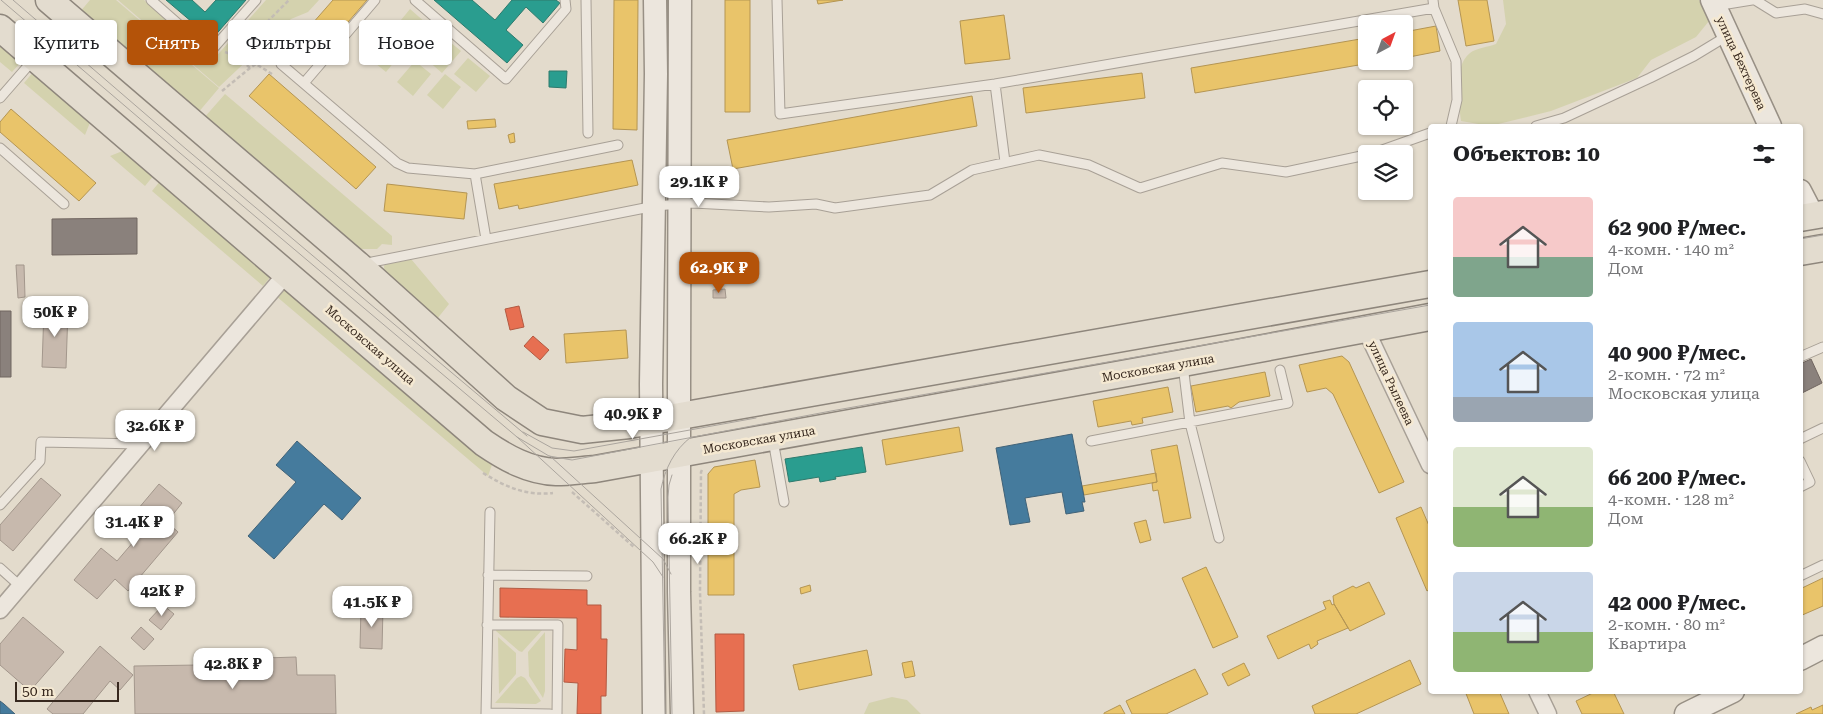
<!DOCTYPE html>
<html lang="ru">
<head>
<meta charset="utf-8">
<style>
  body { margin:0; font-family:"Roboto Serif",serif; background:#f2f2f2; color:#202124; height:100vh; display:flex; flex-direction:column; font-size:19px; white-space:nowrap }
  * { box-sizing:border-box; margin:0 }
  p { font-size:16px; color:#757577 }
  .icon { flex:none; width:28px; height:28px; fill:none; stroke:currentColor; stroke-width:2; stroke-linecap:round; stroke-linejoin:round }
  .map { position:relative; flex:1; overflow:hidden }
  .sheet { position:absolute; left:1428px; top:124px; width:375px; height:570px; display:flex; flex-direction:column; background:#fff; border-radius:5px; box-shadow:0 1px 4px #0004 }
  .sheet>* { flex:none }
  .hud { position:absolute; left:15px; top:20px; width:475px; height:45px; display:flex; gap:10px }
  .needle { width:32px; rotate:41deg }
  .fabs { position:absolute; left:1358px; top:15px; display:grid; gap:10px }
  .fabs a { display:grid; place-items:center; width:55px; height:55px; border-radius:5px; background:#fff; box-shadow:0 1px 4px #0004; font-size:25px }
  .scale { position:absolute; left:15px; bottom:12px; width:104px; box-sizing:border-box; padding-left:5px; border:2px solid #37281e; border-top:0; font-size:14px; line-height:18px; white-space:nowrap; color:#37281e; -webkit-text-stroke:4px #f5e9d2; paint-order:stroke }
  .price { position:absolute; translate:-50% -42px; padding:0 11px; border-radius:10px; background:#fff; color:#222; font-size:16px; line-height:32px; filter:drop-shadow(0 1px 2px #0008) }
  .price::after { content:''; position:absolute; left:50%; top:30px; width:15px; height:11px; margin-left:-8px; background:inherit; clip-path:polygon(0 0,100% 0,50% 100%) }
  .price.current { background:#b45309; color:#fff }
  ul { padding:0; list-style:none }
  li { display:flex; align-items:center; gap:15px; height:125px; padding:0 25px }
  li span { display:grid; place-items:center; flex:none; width:140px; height:100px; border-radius:5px; color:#555 }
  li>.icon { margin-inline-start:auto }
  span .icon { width:60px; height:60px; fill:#fffc; stroke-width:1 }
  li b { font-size:21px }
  h2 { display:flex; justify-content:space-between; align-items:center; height:60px; padding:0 25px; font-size:21px }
  .pill { padding:0 18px; border-radius:5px; background:#fff; box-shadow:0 1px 4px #0004; font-size:18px; line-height:45px }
  .pill.current { background:#b45309; color:#fff }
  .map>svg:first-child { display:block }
</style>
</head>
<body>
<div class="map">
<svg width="1823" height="714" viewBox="0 0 1823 714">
  <rect width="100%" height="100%" fill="#e3dbcc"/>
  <!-- green -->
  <path fill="#d4d2ae" d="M90,0H116L219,88L197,114L79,13Z
    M118,0H144L213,60L266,0H319L308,12L291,19L219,87Z
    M1503,0H1699L1706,10L1709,21L1696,37L1651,60L1637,78L1551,111L1490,126L1461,121C1459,103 1453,66 1470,53C1476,48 1489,47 1496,44L1506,24Z
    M410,9L426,23L408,44L392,31Z
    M388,37L404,50L386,72L370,59Z
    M445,38L461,51L442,73L427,60Z
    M0,43L22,61L12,72L0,62Z
    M468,58L490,76L476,92L454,74Z
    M415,61L431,74L413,96L397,82Z
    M34,71L91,120L85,135L24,83Z
    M445,74L461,87L443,109L427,95Z
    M225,94L392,236V245L382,244L377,249H355L203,119Z
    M125,150L154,175L145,186L110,156Z
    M161,180L272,275L263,286L152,191Z
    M411,259L449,304L437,319L385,274L384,267L385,262Z
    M285,286L493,462L488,476L276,296Z
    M497,628L543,629L522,652L519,651L496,631Z
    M545,632V691L543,698L529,676L528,652Z
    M498,637L516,653V674L499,694Z
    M521,676L525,678L541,701L536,704L495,703L517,678Z
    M892,697L907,700L921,714H864L869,703Z"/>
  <!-- homes -->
  <path fill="#e9c46a" stroke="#b49553" d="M333,0H367L311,65L291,48Z
    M614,0H638L637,130L613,129Z
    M725,0H750V112H725Z
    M817,0H843L818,4Z
    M1458,0H1487L1494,41L1466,46Z
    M1004,15L1010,59L965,64L960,21Z
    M1436,26L1440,51L1404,58V32Z
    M1366,38V61H1382L1195,93L1191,68Z
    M1142,73L1145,98L1026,113L1023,88Z
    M269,74L376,167L356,189L249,96Z
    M972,96L977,126L733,169L727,140Z
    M11,109L96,183L79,201L0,132V122Z
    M495,119L496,127L468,129L467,121Z
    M514,133L515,142L510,143L508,135Z
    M632,160L638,185L519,209L518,205L499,209L494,184Z
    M387,184L467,193L464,219L384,211Z
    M626,330L628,358L566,363L564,334Z
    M1342,356L1349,362L1404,482L1379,493L1333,394L1326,388L1307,392L1299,365Z
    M1265,372L1270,396L1239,402L1231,408L1228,406L1196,412L1191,386Z
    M1168,387L1173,412L1142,418L1143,423L1132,425L1131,421L1098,427L1093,401Z
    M959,427L963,451L886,465L882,440Z
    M1177,445L1191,518L1164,523L1158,490L1153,491L1152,483L1157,482L1151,450Z
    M755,460L760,487L741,490L734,494V595H708V474L714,467Z
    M1156,473L1157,482L1084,495L1082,486Z
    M1421,507L1430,528V589L1427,591L1396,518Z
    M1146,520L1151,540L1140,543L1134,523Z
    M1206,567L1238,637L1213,648L1182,578Z
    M1823,578V606L1800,616V589Z
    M1369,582L1385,614L1350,631L1334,604L1333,596L1353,586L1356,588Z
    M810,585L811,591L801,594L800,588Z
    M1330,600L1332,605L1334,604L1348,628L1317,641L1318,644L1311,649L1309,644L1278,659L1267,636L1326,609L1323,602Z
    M867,650L872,675L799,690L793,665Z
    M1410,660L1421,684L1356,714H1315L1312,706Z
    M912,661L915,676L905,678L902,663Z
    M1244,663L1250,675L1228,686L1222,674Z
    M1195,669L1208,694L1166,714H1132L1126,701Z
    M1465,691H1499L1509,714H1474Z
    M1597,691H1613L1624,714H1582L1576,701Z
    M1120,705L1125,714H1104V713Z
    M1823,705V714H1796L1811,707L1812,710Z"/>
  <!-- shops -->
  <path fill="#e76f51" stroke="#b25a42" d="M519,306L524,327L510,330L505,309Z
    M533,336L549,350L540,360L524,346Z
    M500,588L587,590V605H601V639H607L606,696H601V714H577L578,683L564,682L565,649L577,650V618L500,617Z
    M715,634H744V711L716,712Z"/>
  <!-- schools -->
  <path fill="#2a9d8f" stroke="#2e7a6d" d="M166,0H192L205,12L216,0H246L212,39Z
    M434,0H472L495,20L512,0H556L560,3L543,23L526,7L506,30L523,45L507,63Z
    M549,71H567L566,88L549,87Z
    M862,447L866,472L835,477L836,479L820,482L819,477L789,482L785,459Z"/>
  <!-- public -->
  <path fill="#457b9d" stroke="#416277" d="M1072,434L1085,502H1082L1084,511L1066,514L1062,492L1025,498L1030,522L1010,525L996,448Z
    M297,441L361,498L342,520L324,504L274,559L248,536L296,482L276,465Z
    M0,701L4,704L15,714H0Z"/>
  <!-- industry -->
  <path fill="#8a817c" stroke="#716660" d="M137,218V254L52,255V219Z
    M0,311H11V377H0Z
    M1811,359L1822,383L1800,394V364Z"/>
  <!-- building -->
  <path fill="#c7b9ad" stroke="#a3978c" d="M16,265H24L25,297L18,298Z
    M725,289L726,298H713V290Z
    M44,309L68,310L66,368L42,367Z
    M41,478L61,495L13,551L0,540V525Z
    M159,484L182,503L167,522L178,532L128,591L115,579L97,599L74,580L101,548L117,561L152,520L138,509Z
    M163,605L174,614L161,630L149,620Z
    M361,608H383L382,649L360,648Z
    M23,617L64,652L30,691L0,665V644Z
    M141,627L154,639L144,650L131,638Z
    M100,646L133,675L120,690L110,681L83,714H53L47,709Z
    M296,657L297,675H335L336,714H135L134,666L265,664V658Z"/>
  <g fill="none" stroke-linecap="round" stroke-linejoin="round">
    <defs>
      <path id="lane" d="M151,0L210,52L256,0
        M415,0L506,79L566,9L565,0
        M586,0L588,133
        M777,0L780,114L995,84L1434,8
        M1433,0L1434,8L1456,61L1457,100L1451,126
        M1755,0L1776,13L1805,9L1823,14
        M1715,6L1752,0
        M281,64L397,163L408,168L475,174L486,239
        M304,83L375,0
        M995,84L1005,162
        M0,98L34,59
        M1536,126L1564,118L1650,78L1694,56L1727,36
        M0,148L64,204
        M1371,154L1430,133
        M475,174L618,145
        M362,264L655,206L693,203L769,207L816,204L835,208L930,195L972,170L1039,155L1089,165L1140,188L1222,163L1286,172L1366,155
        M1800,357L1823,347
        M1183,365L1190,423L1219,538
        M1800,439L1823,428
        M773,440L784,502
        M1091,441L1288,403L1280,370
        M1800,461L1810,482L1800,487
        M0,505L40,461L41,442L141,444
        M0,568L20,586
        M488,575L587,576
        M1800,576L1823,565
        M487,625H558L557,714
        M486,713L550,714
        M486,714L490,512"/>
      <path id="street" d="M1365,328L1430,465
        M0,610L286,274
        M1537,691L1548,714"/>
      <path id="secondary" d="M680,0L679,383V592L682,714
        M1712,0L1770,126
        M1800,191L1813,216
        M1800,659L1823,647
        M654,714L651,384L656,74L655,0
        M1686,714L1733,691"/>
      <path id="primary" d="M49,0L357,264L506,398L542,422L582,430L629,425L1430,284
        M0,28L484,443C506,458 529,471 556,472C569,472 582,470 595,469L1183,363L1430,317
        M1800,218L1823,214
        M1800,252L1823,248"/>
    </defs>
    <!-- lane casing -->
    <use href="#lane" stroke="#a8a096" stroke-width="11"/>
    <!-- street casing -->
    <use href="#street" stroke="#a8a096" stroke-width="19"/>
    <!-- secondary casing -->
    <use href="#secondary" stroke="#989085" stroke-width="25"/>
    <!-- primary casing -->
    <use href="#primary" stroke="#8e867c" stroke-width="29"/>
    <!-- path -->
    <path stroke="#c4bdb5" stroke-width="2.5" stroke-dasharray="4 2.5" stroke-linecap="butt" d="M225,52L238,57L250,68
      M238,57L269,20L289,0
      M222,91L250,68L256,64L272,74
      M702,470L701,472L700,592L704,714
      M483,473C506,487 526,496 553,493
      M572,492L635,548"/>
    <!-- lane -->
    <use href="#lane" stroke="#ece6dd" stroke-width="9"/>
    <!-- street -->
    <use href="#street" stroke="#ece6dd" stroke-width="16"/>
    <!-- secondary -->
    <use href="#secondary" stroke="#ece6dd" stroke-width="22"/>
    <!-- primary -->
    <use href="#primary" stroke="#e3dccf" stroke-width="26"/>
    <!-- tram -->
    <path stroke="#aba59e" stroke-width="1" d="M1,0L180,153L517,437L653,562L663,577
      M13,0L186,149L527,436
      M1800,239L1823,235
      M523,432L552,448L574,451L756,418
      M517,437L549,456L572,460L831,411L1430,305
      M550,456L663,559L671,574
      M672,475L669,485L668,497L672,714
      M665,714L661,489C665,469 674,450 691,437"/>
  </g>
  <g text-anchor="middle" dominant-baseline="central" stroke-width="5" stroke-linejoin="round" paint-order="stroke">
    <!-- street labels -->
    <g font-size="12" fill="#37281e" stroke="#f5e9d2">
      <text transform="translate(1741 63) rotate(65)">улица Бехтерева</text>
      <text transform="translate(370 345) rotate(41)">Московская улица</text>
      <text transform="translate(1158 368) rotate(-10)">Московская улица</text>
      <text transform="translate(1391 383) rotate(65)">улица Рылеева</text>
      <text transform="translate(759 440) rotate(-10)">Московская улица</text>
    </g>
  </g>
</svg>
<div class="fabs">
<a><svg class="needle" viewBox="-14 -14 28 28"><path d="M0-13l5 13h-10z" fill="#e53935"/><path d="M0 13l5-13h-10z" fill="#757577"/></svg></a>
<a><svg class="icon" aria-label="locate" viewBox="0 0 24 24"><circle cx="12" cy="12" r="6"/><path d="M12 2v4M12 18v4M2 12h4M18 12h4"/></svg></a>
<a><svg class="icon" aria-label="layers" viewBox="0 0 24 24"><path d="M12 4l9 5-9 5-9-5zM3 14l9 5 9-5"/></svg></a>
</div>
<div class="scale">50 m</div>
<b class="price" style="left:699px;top:208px">29.1K ₽</b>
<b class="price current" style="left:719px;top:294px">62.9K ₽</b>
<b class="price" style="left:55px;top:338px">50K ₽</b>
<b class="price" style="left:633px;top:440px">40.9K ₽</b>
<b class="price" style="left:155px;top:452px">32.6K ₽</b>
<b class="price" style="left:134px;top:548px">31.4K ₽</b>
<b class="price" style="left:698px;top:565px">66.2K ₽</b>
<b class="price" style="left:162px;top:617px">42K ₽</b>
<b class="price" style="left:372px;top:628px">41.5K ₽</b>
<b class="price" style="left:233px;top:690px">42.8K ₽</b>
<div class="hud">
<a class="pill">Купить</a>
<a class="pill current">Снять</a>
<a class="pill">Фильтры</a>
<a class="pill">Новое</a>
</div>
<section class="sheet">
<h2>Объектов: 10<svg class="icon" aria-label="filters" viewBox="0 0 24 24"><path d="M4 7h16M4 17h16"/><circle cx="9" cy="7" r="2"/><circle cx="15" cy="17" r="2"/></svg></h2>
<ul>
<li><span style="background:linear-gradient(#f6c9c9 60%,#7fa58c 0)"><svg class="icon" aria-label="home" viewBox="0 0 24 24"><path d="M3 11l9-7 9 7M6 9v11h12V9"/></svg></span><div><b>62 900 ₽/мес.</b><p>4-комн. · 140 m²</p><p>Дом</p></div></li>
<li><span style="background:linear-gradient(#a9c7e8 75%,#9aa5b1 0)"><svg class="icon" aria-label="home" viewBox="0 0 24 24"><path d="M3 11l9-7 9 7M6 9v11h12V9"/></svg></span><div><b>40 900 ₽/мес.</b><p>2-комн. · 72 m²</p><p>Московская улица</p></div></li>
<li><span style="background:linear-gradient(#dfe7d0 60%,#8fb573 0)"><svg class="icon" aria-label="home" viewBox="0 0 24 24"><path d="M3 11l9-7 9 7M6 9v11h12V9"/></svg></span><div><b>66 200 ₽/мес.</b><p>4-комн. · 128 m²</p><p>Дом</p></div></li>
<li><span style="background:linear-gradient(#c9d6e8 60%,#8fb573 0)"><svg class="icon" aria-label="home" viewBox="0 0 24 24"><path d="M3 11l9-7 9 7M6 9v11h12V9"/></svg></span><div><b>42 000 ₽/мес.</b><p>2-комн. · 80 m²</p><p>Квартира</p></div></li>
</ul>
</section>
</div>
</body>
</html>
